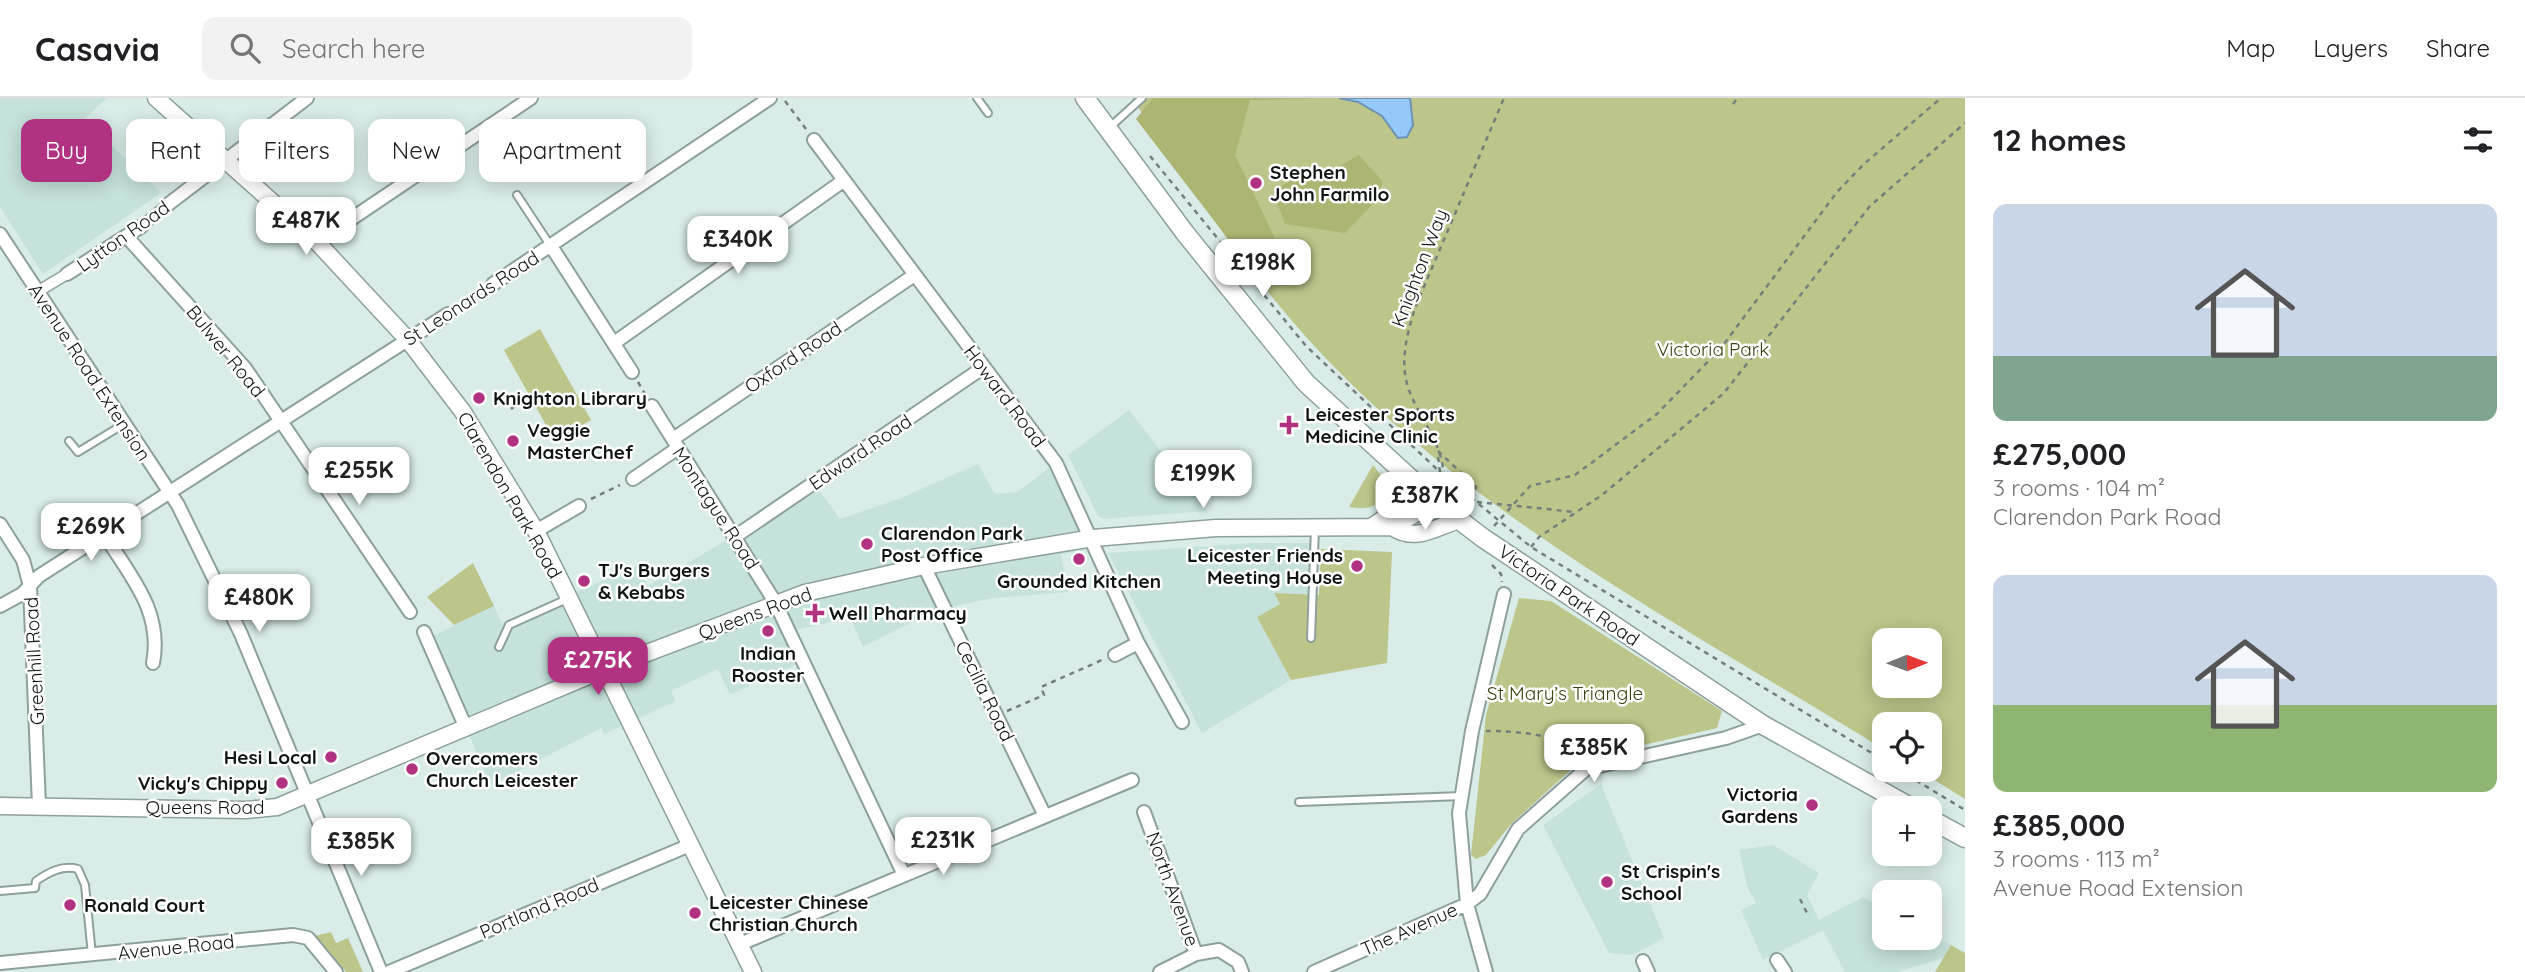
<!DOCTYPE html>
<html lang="en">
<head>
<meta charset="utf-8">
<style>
  body { margin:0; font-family:Quicksand,sans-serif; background:#f2f2f2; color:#202124; height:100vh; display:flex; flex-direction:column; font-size:26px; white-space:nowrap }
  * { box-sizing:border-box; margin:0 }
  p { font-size:23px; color:#757577 }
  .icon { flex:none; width:38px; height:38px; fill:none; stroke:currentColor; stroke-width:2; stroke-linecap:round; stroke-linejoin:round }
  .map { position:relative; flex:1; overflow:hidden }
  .panel { display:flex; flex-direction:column; background:#fff; width:560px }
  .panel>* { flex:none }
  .hud { position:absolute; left:21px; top:21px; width:665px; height:63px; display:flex; gap:14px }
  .needle { width:46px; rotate:89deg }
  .buttons { position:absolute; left:1872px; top:530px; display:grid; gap:14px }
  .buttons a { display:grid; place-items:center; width:70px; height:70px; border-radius:14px; background:#fff; box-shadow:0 4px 18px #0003; font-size:35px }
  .price { position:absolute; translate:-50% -60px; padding:0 16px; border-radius:14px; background:#fff; color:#222; font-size:23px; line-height:46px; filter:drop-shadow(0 2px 4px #0008) }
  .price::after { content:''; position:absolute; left:50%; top:42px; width:21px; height:16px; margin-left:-10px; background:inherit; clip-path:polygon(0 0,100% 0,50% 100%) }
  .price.on { background:#b13280; color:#fff }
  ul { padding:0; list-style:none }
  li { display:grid; align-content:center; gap:14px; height:371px; padding:0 28px }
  li span { display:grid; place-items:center; height:217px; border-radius:14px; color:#555 }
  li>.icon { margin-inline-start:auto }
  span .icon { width:126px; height:126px; fill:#fffc; stroke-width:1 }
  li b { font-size:30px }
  h2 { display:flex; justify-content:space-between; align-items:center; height:84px; padding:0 28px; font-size:30px }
  .pill { padding:0 24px; border-radius:14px; background:#fff; box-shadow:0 4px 18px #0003; font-size:24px; line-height:63px }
  .pill.on { background:#b13280; color:#fff }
  header { display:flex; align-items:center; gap:42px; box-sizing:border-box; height:98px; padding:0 35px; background:#fff; border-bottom:2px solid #e0e0e0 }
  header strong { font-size:33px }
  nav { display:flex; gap:38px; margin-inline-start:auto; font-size:24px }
  .search { width:490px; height:63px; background:#f2f2f2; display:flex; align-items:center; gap:18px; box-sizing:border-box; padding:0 24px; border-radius:14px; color:#757577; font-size:26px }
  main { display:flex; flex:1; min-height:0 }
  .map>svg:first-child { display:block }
</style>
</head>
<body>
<header>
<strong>Casavia</strong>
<div class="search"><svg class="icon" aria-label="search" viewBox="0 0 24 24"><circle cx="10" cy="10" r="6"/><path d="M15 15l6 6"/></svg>Search here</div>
<nav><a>Map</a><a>Layers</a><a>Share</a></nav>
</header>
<main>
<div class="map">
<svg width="1965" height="874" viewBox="0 0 1965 874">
  <rect width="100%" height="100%" fill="#d9ece8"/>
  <!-- built -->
  <path fill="#c6e2dc" d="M0,0H107L84,21L161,95L43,176L0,109Z
    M1129,312L1207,413L1103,421L1098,418L1068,357Z
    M978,366L995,396L1017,394L1052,368L1088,452L1061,456L1068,494L993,500L936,512L863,549L850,520L799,531L790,535L803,562L793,568L730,597L718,571L671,593L676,603L604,636L601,630L491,687L427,541L494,508L502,525L637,468L648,488L732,439L749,437L819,392L840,421L896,402Z
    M1251,445H1310L1309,497L1275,495L1280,506L1257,519L1291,582L1202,635L1108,455Z
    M1601,686L1664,840L1633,857L1609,855L1543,727Z
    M1773,747L1819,775L1807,797L1819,822L1863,799L1885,811V840H1930V836L1951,847L1943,860L1897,874H1845L1823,832L1763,862L1741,812L1756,805L1748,791L1739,752Z"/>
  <!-- green -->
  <path fill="#bcc58a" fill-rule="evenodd" d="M1132,0H1965V701L1918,672H1930V626H1885V652C1680,526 1451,408 1292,223C1232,153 1182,77 1132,0ZM1885,542H1930V588H1885Z
    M540,231L591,322L555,343L504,252Z
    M1373,367L1388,386L1387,395C1378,410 1366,412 1349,409Z
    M1321,451L1392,454L1387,565L1291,582L1257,519L1280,506L1274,495L1319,497Z
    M473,465L494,508L454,527L427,499Z
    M1519,500L1551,503L1722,613L1717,630L1583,661L1512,725L1486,757L1476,761L1471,757L1486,617Z
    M331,834L336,845L348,840L363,874H346L315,838Z
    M1951,847L1965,855V874H1935Z"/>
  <!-- forest -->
  <path fill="#acb572" d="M1153,0H1326L1250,2L1235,57L1284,159L1259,181L1136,21Z
    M1359,57L1383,84L1372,107L1345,135L1285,126L1273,94L1302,75L1314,83Z"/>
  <!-- water -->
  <path fill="#95c9fa" stroke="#6c93b5" stroke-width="2" d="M1339,0H1410L1413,27L1407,39L1398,40L1382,18L1358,4Z"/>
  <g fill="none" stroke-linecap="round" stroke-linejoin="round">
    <defs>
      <path id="service" d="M977,0L988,15
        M1110,29L1142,0
        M517,97L550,147
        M69,343L78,354L124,326
        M1311,540L1315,430
        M499,549L509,527L567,501
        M1299,704L1462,698
        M0,793L35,790L36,783C49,774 62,767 78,771L85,787L92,857"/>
      <path id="pedestrian" d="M142,128L166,108
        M37,194L67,176"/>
      <path id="minor" d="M814,42L1056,365L1138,545L1182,624
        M166,108L307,0
        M0,136L178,407L241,536L381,874
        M127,139L245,270L410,514
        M317,144L531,0
        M551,148L632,274
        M67,176L142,128
        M493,186L770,0
        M614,245L843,83
        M652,308L775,504L904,777
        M673,341L913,178
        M633,381L678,350
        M0,426L23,462L30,488L39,708
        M536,433L579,408
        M104,436C130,478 163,513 153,565
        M736,438L984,269
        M924,468L1045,718
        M0,508L22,496L39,478L448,216
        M424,534L466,630
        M1115,557L1138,545
        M1144,714L1196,856L1219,852L1238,864L1242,874
        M740,846L1132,682
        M1777,862L1785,874
        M1643,863L1648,874
        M0,865L293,837L308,840L336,874
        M389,874L690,747
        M1160,874L1196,856
        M1314,874L1467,806L1480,796L1518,731L1586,671L1726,640L1763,627
        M1486,874L1467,806L1459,715L1472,633L1504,496"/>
      <path id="tertiary" d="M156,0L317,144L408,242L463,314L536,433L753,874
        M1371,429C1395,415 1405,401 1402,373
        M1392,429C1415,445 1436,429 1459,422
        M0,708L246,712L277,709L605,571L805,495L924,468L1093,440L1216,430L1392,429L1436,404"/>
      <path id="secondary" d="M1085,0L1185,135L1306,285L1436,404L1483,440L1763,627L1912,710
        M1930,721L1965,740"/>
    </defs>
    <!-- service casing -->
    <use href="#service" stroke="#8ea09c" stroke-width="10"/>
    <!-- pedestrian casing -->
    <use href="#pedestrian" stroke="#8ea09c" stroke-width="13"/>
    <!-- minor casing -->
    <use href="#minor" stroke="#8ea09c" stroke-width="16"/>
    <!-- tertiary casing -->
    <use href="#tertiary" stroke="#8ea09c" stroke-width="19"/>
    <!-- secondary casing -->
    <use href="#secondary" stroke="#8ea09c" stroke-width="21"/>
    <!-- path -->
    <path stroke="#73807d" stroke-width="2.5" stroke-dasharray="5 5" stroke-linecap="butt" d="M785,3L806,31
      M1733,6L1736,2
      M1150,58L1306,248L1440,374L1531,449L1885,663
      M458,210L481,194
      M638,284L645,296
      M511,311L530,297
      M1438,353L1476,389L1467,407
      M1434,382L1440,374L1438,359
      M1441,389C1452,357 1419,321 1409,292C1399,265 1407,236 1415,210L1504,0
      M591,401L620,387
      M1477,404L1575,414
      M1494,428L1530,388L1575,377L1657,316L1721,250L1837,94L1864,66L1941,0
      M1531,449L1539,439L1602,397L1724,295L1870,108L1965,25
      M1492,467L1501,476L1502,484
      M1007,613L1044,597L1041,589L1102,562
      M1486,633C1511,633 1567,635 1580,660
      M1899,672L1965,712
      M1800,801L1809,819"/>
    <!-- service -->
    <use href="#service" stroke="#fff" stroke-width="6"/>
    <!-- pedestrian -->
    <use href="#pedestrian" stroke="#fff" stroke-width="10"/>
    <!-- minor -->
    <use href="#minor" stroke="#fff" stroke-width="12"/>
    <!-- tertiary -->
    <use href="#tertiary" stroke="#fff" stroke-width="16"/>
    <!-- secondary -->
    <use href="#secondary" stroke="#fff" stroke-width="18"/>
  </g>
  <!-- markers -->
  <g fill="#b13280" stroke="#fff" stroke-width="2.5">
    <circle cx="1256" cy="85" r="7"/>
    <circle cx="479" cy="300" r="7"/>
    <path d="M1285.5 316.5h7v7h7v7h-7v7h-7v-7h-7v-7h7z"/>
    <circle cx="513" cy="343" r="7"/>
    <circle cx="867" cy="446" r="7"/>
    <circle cx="1079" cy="461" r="7"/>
    <circle cx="1357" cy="468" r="7"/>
    <circle cx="584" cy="483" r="7"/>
    <path d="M811.5 504.5h7v7h7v7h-7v7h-7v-7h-7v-7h7z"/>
    <circle cx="768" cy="533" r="7"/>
    <circle cx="331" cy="659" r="7"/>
    <circle cx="412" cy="671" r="7"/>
    <circle cx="282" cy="685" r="7"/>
    <circle cx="1812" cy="707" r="7"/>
    <circle cx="1607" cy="784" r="7"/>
    <circle cx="70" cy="807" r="7"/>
    <circle cx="695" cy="815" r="7"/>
  </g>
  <g text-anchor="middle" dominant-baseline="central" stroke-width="5" stroke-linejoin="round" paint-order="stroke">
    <!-- poi labels -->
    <g font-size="19" font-weight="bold" fill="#0e1513" stroke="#fff" text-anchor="start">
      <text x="1270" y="74">Stephen<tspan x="1270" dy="22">John Farmilo</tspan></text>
      <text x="493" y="300">Knighton Library</text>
      <text x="1305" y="316">Leicester Sports<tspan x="1305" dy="22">Medicine Clinic</tspan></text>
      <text x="527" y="332">Veggie<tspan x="527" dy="22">MasterChef</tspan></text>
      <text x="881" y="435">Clarendon Park<tspan x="881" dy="22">Post Office</tspan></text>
      <text x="1343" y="457" text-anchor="end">Leicester Friends<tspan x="1343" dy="22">Meeting House</tspan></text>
      <text x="598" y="472">TJ's Burgers<tspan x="598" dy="22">&amp; Kebabs</tspan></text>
      <text x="1079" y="483" text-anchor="middle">Grounded Kitchen</text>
      <text x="829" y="515">Well Pharmacy</text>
      <text x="768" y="555" text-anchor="middle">Indian<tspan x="768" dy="22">Rooster</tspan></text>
      <text x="317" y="659" text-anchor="end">Hesi Local</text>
      <text x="426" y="660">Overcomers<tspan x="426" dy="22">Church Leicester</tspan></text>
      <text x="268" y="685" text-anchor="end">Vicky's Chippy</text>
      <text x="1798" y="696" text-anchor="end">Victoria<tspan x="1798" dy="22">Gardens</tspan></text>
      <text x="1621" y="773">St Crispin's<tspan x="1621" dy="22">School</tspan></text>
      <text x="709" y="804">Leicester Chinese<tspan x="709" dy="22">Christian Church</tspan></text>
      <text x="84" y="807">Ronald Court</text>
    </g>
    <!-- street labels -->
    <g font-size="19" fill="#0e1513" stroke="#fff">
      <text transform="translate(123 138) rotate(-35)">Lytton Road</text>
      <text transform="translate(1419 170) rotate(-69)">Knighton Way</text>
      <text transform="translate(471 200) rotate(-33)">St Leonards Road</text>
      <text transform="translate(226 253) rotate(51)">Bulwer Road</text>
      <text transform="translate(793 259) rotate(-34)">Oxford Road</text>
      <text transform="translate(90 274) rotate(57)">Avenue Road Extension</text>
      <text transform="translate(1005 298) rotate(53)">Howard Road</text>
      <text transform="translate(860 354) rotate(-34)">Edward Road</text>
      <text transform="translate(510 397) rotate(60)">Clarendon Park Road</text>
      <text transform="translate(716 410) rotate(57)">Montague Road</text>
      <text transform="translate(1569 497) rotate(34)">Victoria Park Road</text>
      <text transform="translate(755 515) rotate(-20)">Queens Road</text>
      <text transform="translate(34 563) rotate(-93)">Greenhill Road</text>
      <text transform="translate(985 593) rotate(64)">Cecilia Road</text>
      <text x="205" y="709">Queens Road</text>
      <text transform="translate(1173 791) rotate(70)">North Avenue</text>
      <text transform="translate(539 810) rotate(-23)">Portland Road</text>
      <text transform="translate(1409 831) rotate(-24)">The Avenue</text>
      <text transform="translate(176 849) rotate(-6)">Avenue Road</text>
    </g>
    <!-- park labels -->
    <g font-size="19" fill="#3d420f" stroke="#fff">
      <text x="1713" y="251">Victoria Park</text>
      <text x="1565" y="595">St Mary’s Triangle</text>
    </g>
  </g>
</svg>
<div class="buttons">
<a><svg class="needle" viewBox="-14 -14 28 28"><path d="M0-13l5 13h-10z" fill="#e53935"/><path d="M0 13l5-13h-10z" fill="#757577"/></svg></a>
<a><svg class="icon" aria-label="locate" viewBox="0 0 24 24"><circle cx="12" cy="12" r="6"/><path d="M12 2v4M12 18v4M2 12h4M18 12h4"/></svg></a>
<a>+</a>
<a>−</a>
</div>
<b class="price" style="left:306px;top:159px">£487K</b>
<b class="price" style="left:738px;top:178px">£340K</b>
<b class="price" style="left:1263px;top:201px">£198K</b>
<b class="price" style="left:359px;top:409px">£255K</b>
<b class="price" style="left:1203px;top:412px">£199K</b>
<b class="price" style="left:1425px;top:434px">£387K</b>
<b class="price" style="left:91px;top:465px">£269K</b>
<b class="price" style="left:259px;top:536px">£480K</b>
<b class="price on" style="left:598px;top:599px">£275K</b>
<b class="price" style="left:1594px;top:686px">£385K</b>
<b class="price" style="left:943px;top:779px">£231K</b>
<b class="price" style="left:361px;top:780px">£385K</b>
<div class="hud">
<a class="pill on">Buy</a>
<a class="pill">Rent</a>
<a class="pill">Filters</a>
<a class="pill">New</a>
<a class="pill">Apartment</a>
</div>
</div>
<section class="panel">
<h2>12 homes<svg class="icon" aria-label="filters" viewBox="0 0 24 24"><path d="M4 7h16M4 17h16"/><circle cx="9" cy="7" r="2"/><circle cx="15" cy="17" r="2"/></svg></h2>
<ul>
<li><span style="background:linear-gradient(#c9d6e8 70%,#7fa58c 0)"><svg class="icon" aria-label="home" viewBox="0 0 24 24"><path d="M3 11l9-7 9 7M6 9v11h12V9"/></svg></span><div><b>£275,000</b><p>3 rooms · 104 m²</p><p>Clarendon Park Road</p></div></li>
<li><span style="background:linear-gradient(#c9d6e8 60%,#8fb573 0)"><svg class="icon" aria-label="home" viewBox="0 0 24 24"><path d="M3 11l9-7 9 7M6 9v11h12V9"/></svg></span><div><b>£385,000</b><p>3 rooms · 113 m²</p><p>Avenue Road Extension</p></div></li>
</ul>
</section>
</main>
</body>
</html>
